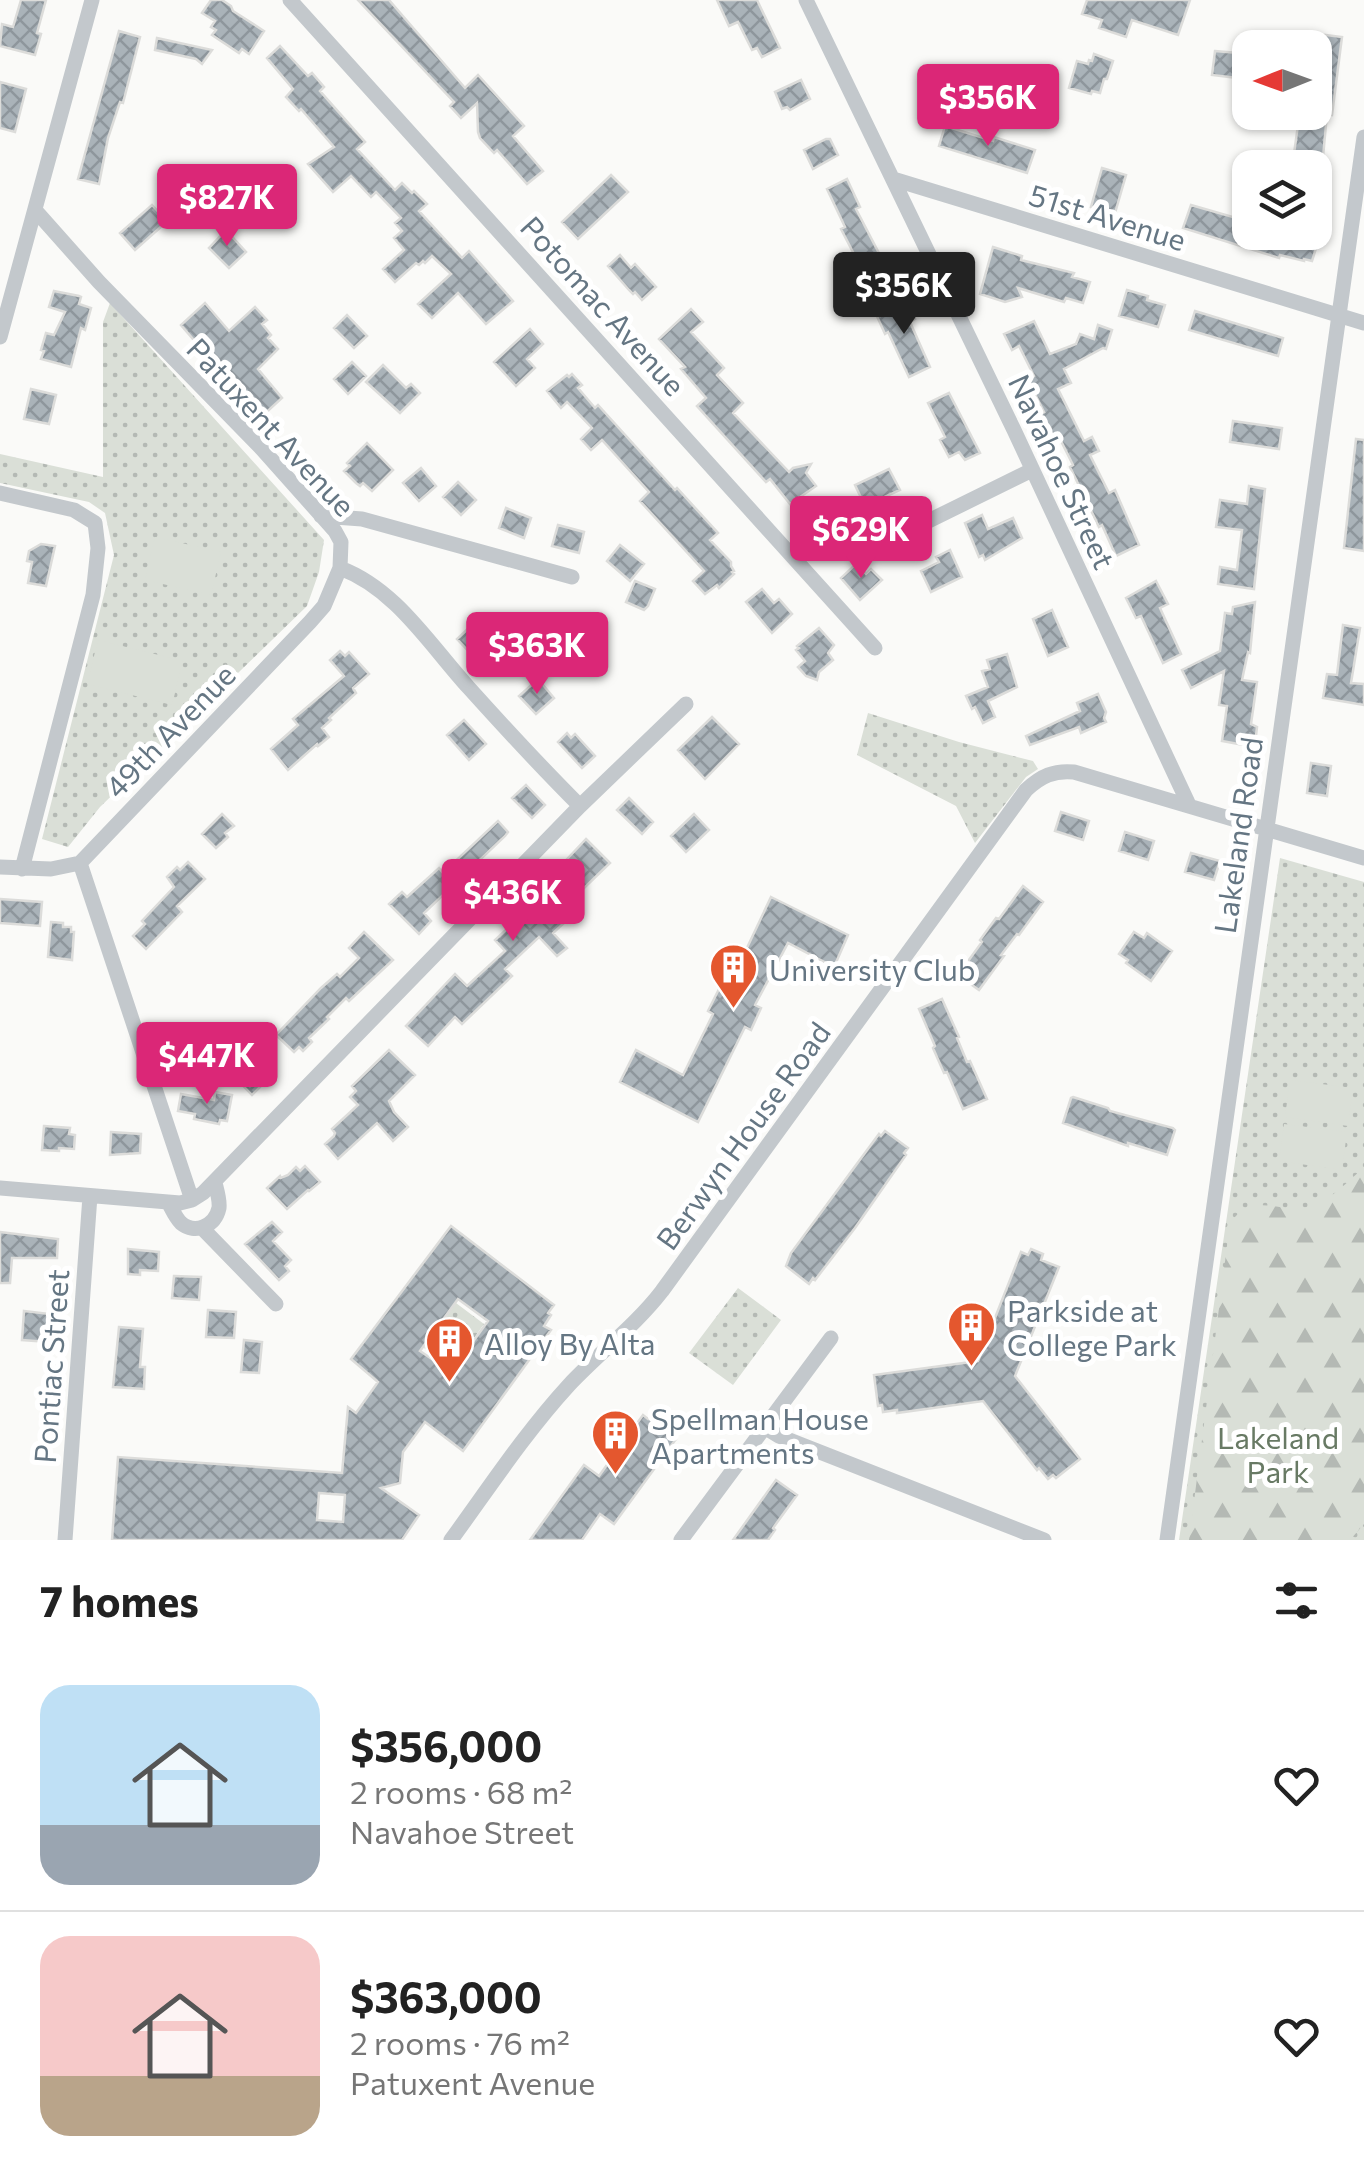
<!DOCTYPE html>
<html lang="en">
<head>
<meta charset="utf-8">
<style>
  body { margin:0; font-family:Commissioner,sans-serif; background:#f2f2f2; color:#222; height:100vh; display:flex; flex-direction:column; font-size:38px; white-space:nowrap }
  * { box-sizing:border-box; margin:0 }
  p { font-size:32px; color:#767676 }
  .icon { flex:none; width:55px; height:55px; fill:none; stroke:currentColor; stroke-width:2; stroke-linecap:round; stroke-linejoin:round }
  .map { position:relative; height:1540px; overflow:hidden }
  .panel { display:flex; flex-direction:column; background:#fff; flex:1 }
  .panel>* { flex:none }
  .needle { width:65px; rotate:269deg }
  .fabs { position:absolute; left:1232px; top:30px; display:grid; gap:20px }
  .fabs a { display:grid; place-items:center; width:100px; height:100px; border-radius:20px; background:#fff; box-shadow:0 2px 8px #0004; font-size:50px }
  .price { position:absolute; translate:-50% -85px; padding:0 22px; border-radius:10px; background:#db2777; color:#fff; font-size:32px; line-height:65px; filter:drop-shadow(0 2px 5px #0008) }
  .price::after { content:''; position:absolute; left:50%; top:60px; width:30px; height:22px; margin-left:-15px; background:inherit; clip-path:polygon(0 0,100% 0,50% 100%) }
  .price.current { background:#222; color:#fff }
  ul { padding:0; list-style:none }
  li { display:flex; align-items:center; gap:30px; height:250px; padding:0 40px }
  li+li { border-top:2px solid #e0e0e0 }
  li span { display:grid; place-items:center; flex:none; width:280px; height:200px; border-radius:30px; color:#555 }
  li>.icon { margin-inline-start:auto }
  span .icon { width:120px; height:120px; fill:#fffc; stroke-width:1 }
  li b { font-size:42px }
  h2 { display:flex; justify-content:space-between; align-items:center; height:120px; padding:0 40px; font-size:42px }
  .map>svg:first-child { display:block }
</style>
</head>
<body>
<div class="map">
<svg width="1364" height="1540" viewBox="0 0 1364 1540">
  <defs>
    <pattern id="green-dots" width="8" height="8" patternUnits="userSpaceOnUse" patternTransform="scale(2.5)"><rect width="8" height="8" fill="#dadfd7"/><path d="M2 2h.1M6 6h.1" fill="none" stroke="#b4b9b4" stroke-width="1.8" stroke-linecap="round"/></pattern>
    <pattern id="forest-firs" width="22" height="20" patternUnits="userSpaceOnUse" patternTransform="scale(2.5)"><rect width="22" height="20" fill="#dadfd7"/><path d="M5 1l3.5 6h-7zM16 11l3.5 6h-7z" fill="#b4b9b4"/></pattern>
    <pattern id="building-cross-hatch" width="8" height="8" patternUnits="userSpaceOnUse" patternTransform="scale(2.5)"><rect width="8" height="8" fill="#aab3b9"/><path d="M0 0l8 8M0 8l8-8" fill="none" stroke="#8e969c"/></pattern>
  </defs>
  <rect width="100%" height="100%" fill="#fafaf8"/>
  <!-- green -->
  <path fill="url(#green-dots)" d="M110,303L324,540L319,572L307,606L100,807L68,847L42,839L114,555L105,513L89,502L0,483V454L103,477V322Z
    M868,713L959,742L1033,761L1038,769L1026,777L975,843L956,806L857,755Z
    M1280,858L1364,882V1540H1179Z
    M738,1288L781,1320L733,1385L689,1353Z
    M456,1303L484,1324L452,1369L424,1348Z"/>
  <!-- forest -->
  <path fill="url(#forest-firs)" d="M1364,1168V1524L1350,1540H1189L1230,1223C1254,1189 1281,1216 1312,1206C1333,1199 1347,1181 1364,1168Z"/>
  <!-- pitch -->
  <path fill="#dadfd7" d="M155,537L221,552L211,595L145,580Z
    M98,640L183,661L172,705L87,684Z
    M1290,1080L1353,1088L1348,1126L1285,1117Z
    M1284,1124L1347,1132L1342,1170L1279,1161Z"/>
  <!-- building -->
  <path fill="url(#building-cross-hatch)" stroke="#dcdcda" stroke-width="2.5" fill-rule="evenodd" d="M21,0H46L37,33L41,34L35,55L0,46L2,24L13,27Z
    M211,0H222L231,6L233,11L264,31L249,54L242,49L239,53L212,35L216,30L211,27L215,21L202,13Z
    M358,0H389L465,88L478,75L524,126L513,136L543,171L527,184L497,150L494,153L480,138L478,132L477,103L461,118L450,106L454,102Z
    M717,0H757L780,48L762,57L757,48L752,50L738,22L729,26Z
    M1087,0H1190L1178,35L1132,20L1126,37L1099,28L1102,20L1082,14Z
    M119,31L140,37L123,103L120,102L108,138L99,184L78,179Z
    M1318,34L1342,37L1332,115L1327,114L1322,168H1292L1298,125L1268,118V112H1315V57Z
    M157,38L212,50L202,64L196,59L155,50Z
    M280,46L308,76L312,73L324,87L320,91L365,142L357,149L395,190L402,183L412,193L414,191L427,204L419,211L462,258L469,251L513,301L486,324L458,293L432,318L418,304L451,274L432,256L425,263L423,261L419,265L416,263L395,282L383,269L404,250L394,238L402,231L395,223L401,218L376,192L371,197L351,176L333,192L308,164L334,147L301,109L299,111L286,97L293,89L267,58Z
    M1215,51L1249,54L1246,79L1212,75Z
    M1094,54L1113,61L1107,79H1104L1100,93L1092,91L1091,94L1069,88L1077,61L1088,64L1089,60L1092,61Z
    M801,80L810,99L790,110L787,107L782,109L775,92Z
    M0,82L26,89L15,132L0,128Z
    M945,126L993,141L994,137L1035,150L1027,173L939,146Z
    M826,139H830L838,155L813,169L804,150Z
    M1102,168L1126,175L1115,213L1091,207Z
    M611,175L628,192L578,239L562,222Z
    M847,179L860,207L856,209L882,259L890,258L896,270L892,272L894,275L871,287L841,229L845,227L827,189Z
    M152,205L163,217L159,220L163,225L135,250L120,233Z
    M1191,205L1247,221L1244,232H1289L1311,239L1310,240L1318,242L1312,261L1304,259V261L1280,255L1279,258L1183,228Z
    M226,230L246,252L229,268L209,248Z
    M993,247L1022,256L1021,260L1074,273L1072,277L1090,282L1083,303L1066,298L1064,302L1018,288L1022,297L1005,302L980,294Z
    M620,255L631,268L635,264L656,287L642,300L635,292L633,294L629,290L608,266Z
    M1127,290L1148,296L1147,300L1165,305L1158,327L1119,316Z
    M54,291L79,296L81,297L79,304L91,308L85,330L81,328L71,367L41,359L44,351L41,350L46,333L54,335L65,312L49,307Z
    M905,300L915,319L910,322L930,367L909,377L888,332L885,334L876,314Z
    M205,303L229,331L255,307L267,320L262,324L271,335L268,338L278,349L258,369L282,398L259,419L207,362L210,359L181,325Z
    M691,309L703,322L691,332L724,368L717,375L743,403L733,413L789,472L793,468L811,464L806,473L816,486L790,504L770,479L766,482L697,406L706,398L681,369L685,367L659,339Z
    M1195,311L1283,338L1278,356L1189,330Z
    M347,315L367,336L354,348L334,328Z
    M1034,321L1050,354L1076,344L1080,334L1094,339L1098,325L1112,330L1106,349L1103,348L1064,369L1071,383L1058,389L1084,441L1092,437L1099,451L1090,455L1109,493L1115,490L1139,545L1116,556L1102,525L1099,527L1070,467L1073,465L1059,437L1044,445L1030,418L1044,412L1028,380L1034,376L1019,346L1012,350L1004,334Z
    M530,329L543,344L527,359L535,368L516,386L494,362Z
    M352,362L366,376L348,394L334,379Z
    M383,365L406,388L411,384L420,393L400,413L366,382Z
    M572,374L582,385L578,388L595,408L598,405L675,490L677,488L718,533L710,540L731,562V566L734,571L732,572L734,574L719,588L717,585L705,594L693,581L704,571L640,501L649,492L602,440L591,450L581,439L592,428L567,402L561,408L547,391L567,375L569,377Z
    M31,389L56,395L49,424L24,419Z
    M949,393L980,453L965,460L959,452L949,457L940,440L945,437L928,403Z
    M1233,421L1282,428L1279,449L1230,442Z
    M1356,439L1364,440V551L1344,548Z
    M367,443L393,470L372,491L363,483L360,486L356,483L344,471L350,466L347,463Z
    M421,468L436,486L419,501L403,483Z
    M889,469L900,490L865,506L855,485Z
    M458,482L476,500L461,515L443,497Z
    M1249,486L1265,489L1254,589L1218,584L1220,567L1237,570L1242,530L1216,527L1220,500L1247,504Z
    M506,508L531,518L524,538L499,528Z
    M982,515L988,529L1013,518L1022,538L985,560L983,555L979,557L965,523Z
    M558,525L584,532L579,553L552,546Z
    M41,544L55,546L46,586L28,583L32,562L27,561L29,551Z
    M620,545L644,564L630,581L607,561Z
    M950,550L962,577L931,592L921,571L939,562L936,557Z
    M857,563L866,574L871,569L882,580L860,600L841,578Z
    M635,581L655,589L648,606L644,610L626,602Z
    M1156,581L1168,604L1160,608L1181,654L1163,663L1141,616L1136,618L1126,598Z
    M762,589L774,603L779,599L792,614L772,633L746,602Z
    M1255,602L1250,653L1248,652L1242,680L1257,682L1251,724L1257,727L1255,745L1249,746L1222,741L1227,706L1219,705L1224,671L1191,688L1182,670L1220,651L1225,613L1232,614L1233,607Z
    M1052,610L1068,647L1048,656L1033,619Z
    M473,624L492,644L476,659L457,639Z
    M1343,625L1360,628L1351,683L1364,684V705L1323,698L1327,674L1337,675Z
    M819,628L834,645L828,653L833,660L819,672L817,680L806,676L798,667L805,661L796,650L799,648L797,646Z
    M340,651L345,656L349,652L369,674L353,688L356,693L329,718L331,720L322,728L329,737L318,746L317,744L288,770L271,749L298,725L293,719L344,676L330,660Z
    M1007,654L1017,687L988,701L995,717L983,723L975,707L972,709L966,696L988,687L982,671L990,669L987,660Z
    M538,679L554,698L536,714L519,696Z
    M1098,694L1106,712L1104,718L1106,722L1081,733L1079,727L1030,745L1026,736L1080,711L1077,703Z
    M712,717L739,744L705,779L678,750Z
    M464,720L486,744L469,760L447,735Z
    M567,733L571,738L575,734L595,756L582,768L558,742Z
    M1311,763L1331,766L1327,796L1307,793Z
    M526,785L545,805L532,818L512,798Z
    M629,798L653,822L642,834L617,810Z
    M1061,812L1089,821L1083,840L1055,831Z
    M222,814L234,826L225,833L228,837L216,848L202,834Z
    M694,814L709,830L686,852L671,836Z
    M498,821L508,832L505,836L424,913L431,921L419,934L389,904L402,892L407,897L439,868L443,873Z
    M1125,832L1154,841L1148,860L1119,851Z
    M586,839L610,863L556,915L564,923L553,933L567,948L557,956L539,937L505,969L512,976L462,1024L455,1017L428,1046L406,1026L455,974L467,986L505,951L495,940L523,914L517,908L534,892L535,893Z
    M1191,853L1220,861L1214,880L1185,872Z
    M188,862L205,879L177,906L182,912L146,949L133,936L145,924L142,921L174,887L167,877L177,867L180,870Z
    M1023,886L1043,902L1019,935L1017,934L1001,955L1004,956L979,990L958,975L982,942L980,940L996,918L999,919Z
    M771,897L848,935L834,967L788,943L755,1005L761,1008L751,1030L745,1027L698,1122L620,1082L636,1050L683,1075L713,1014L708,1011L721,985L728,988Z
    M0,899L42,902L40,926L0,923Z
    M51,922L63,923V927H71V932H74L72,960L48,957Z
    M364,932L393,960L349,1001L346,998L327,1017L329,1019L309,1038L312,1042L303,1051L299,1047L294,1052L276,1035L321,988L337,974L340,977L359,958L349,948Z
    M1134,932L1144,938L1147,933L1172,951L1151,981L1126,963L1128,960L1119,954Z
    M942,999L959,1037L957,1038L967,1062L970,1061L987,1099L963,1109L947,1072L944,1073L933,1048L935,1046L919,1009Z
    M389,1050L415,1075L389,1101L394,1112L408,1127L393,1141L377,1123L338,1159L325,1144L334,1136L335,1133L332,1129L358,1105L350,1097L356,1091L352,1086Z
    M242,1055L267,1080L252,1095L227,1069Z
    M215,1092L232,1095L227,1121L220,1120L219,1124L194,1119L195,1114L178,1111L181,1094L214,1100Z
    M1073,1097L1108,1108L1110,1111L1173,1128L1175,1130L1167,1155L1128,1143V1146L1063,1123L1071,1098Z
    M44,1126L70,1128L69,1134L75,1135L74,1149L59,1148V1151L42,1150Z
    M885,1131L908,1148L904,1153L906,1155L855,1228L815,1280L813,1278L809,1284L786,1266L791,1253L879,1134L881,1136Z
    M111,1132L141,1134L140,1153L110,1155Z
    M305,1166L320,1182L309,1191L308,1190L287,1209L267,1188L280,1176L281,1178L288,1175L296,1167L300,1171Z
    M272,1222L282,1232L273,1241L291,1260L285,1266L289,1271L279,1280L245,1244Z
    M451,1226L554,1305L548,1313L551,1315L544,1326L551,1330L463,1451L425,1422L403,1452L400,1483L381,1488L419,1515L402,1540H112L118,1457L342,1473L348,1407L356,1413L378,1382L351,1359ZM458,1299L488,1321L451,1372L420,1351ZM319,1493L345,1495L343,1522L317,1520Z
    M0,1232L58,1239L57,1258H12L10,1283H0Z
    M128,1249L159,1252L158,1271L140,1270V1275L128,1274Z
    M1031,1249L1043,1254L1041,1260L1059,1267L1015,1376L1080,1459L1056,1478L1053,1475L1048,1479L1039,1468L1037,1470L983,1401L897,1413V1410L883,1412L882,1405L878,1406L874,1375L978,1361L1021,1252L1028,1255Z
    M174,1276L201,1277L199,1300L172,1298Z
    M208,1310L236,1312L234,1338L206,1337Z
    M24,1311L50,1314L48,1342L22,1340Z
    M119,1327L143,1329L140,1367H145L144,1389L113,1387Z
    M244,1340L262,1342L259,1373L241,1372Z
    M652,1414L666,1425L663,1429L676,1439L614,1524L600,1514L582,1540H530L584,1465L599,1476L643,1415L648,1419Z
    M776,1480L797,1495L773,1528L775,1530L768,1540H733Z"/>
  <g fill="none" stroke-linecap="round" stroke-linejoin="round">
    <!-- minor -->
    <path stroke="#c3c8cc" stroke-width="15" d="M290,0L875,648
      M806,0L1014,430L1189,805
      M893,179L1364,323
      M35,210L99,282L262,449L335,531L341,542L340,568C396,589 429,644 469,688C505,728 542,768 580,806
      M0,337L92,0
      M0,493L74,510L95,523L98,548L93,595L22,869
      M321,516L362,519L572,577
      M898,536L1032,470
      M80,863L192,1200
      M0,867L51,869L80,863L310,622L324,606L340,568
      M0,1188L180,1203L192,1200L203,1193L580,806L686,704
      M168,1202C172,1209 175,1217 181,1223C195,1235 215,1226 219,1208C220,1200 217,1191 215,1183
      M203,1229L276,1304
      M764,1427L779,1436L1044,1540
      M65,1540L90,1196
      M451,1540C489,1488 525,1433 569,1385C599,1353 635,1326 662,1291L1026,790C1041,776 1054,770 1074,772L1364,858
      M681,1540L831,1338
      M1167,1540L1364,137"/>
  </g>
  <!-- icons -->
  <defs>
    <symbol id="building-pin" viewBox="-11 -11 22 30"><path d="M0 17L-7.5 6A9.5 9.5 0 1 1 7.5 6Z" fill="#e4572e" stroke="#fff"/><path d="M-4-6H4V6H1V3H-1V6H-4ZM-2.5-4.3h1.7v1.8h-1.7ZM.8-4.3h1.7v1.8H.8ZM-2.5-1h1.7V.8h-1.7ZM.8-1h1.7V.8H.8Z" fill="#fff"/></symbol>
  </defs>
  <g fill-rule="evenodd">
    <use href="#building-pin" x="706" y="940" width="55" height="75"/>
    <use href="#building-pin" x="944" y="1298" width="55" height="75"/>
    <use href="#building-pin" x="422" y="1314" width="55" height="75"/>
    <use href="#building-pin" x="588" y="1406" width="55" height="75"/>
  </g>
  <g text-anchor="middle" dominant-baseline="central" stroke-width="10" stroke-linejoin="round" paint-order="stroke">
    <!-- street labels -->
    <g font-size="30" fill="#657683" stroke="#fff">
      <text transform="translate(1108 216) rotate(17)">51st Avenue</text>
      <text transform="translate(604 305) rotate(48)">Potomac Avenue</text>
      <text transform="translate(272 426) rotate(47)">Patuxent Avenue</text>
      <text transform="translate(1063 471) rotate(65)">Navahoe Street</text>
      <text transform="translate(169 730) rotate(-46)">49th Avenue</text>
      <text transform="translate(1237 835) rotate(-82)">Lakeland Road</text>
      <text transform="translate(742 1135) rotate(-54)">Berwyn House Road</text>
      <text transform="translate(50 1366) rotate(-86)">Pontiac Street</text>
    </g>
    <!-- poi labels -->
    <g font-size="30" fill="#657683" stroke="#fff" text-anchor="start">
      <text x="769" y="968">University Club</text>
      <text x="1007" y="1309">Parkside at<tspan x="1007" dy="34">College Park</tspan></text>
      <text x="484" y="1342">Alloy By Alta</text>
      <text x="651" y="1417">Spellman House<tspan x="651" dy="34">Apartments</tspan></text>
    </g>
    <!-- park labels -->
    <g font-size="30" fill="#687a64" stroke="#fff">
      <text x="1278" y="1436">Lakeland<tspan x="1278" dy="34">Park</tspan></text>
    </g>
  </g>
</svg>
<div class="fabs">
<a><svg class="needle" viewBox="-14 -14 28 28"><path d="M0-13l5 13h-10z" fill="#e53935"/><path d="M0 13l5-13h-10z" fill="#767676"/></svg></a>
<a><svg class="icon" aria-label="layers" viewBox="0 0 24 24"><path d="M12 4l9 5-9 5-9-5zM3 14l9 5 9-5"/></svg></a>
</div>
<b class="price" style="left:988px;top:149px">$356K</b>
<b class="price" style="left:227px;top:249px">$827K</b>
<b class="price current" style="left:904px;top:337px">$356K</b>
<b class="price" style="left:861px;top:581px">$629K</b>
<b class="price" style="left:537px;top:697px">$363K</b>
<b class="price" style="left:513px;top:944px">$436K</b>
<b class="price" style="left:207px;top:1107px">$447K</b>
</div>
<section class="panel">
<h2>7 homes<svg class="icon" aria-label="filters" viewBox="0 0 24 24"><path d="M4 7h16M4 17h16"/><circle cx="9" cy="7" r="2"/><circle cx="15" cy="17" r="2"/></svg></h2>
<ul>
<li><span style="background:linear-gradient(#bfe0f5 70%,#9aa5b1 0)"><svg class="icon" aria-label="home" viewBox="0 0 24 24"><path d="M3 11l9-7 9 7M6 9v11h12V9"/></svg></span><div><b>$356,000</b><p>2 rooms · 68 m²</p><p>Navahoe Street</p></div><svg class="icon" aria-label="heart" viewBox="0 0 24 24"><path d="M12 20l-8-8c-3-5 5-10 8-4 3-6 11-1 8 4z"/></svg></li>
<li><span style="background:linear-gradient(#f6c9c9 70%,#b9a48a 0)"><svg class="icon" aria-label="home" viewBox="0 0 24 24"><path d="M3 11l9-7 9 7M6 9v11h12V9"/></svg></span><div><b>$363,000</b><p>2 rooms · 76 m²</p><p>Patuxent Avenue</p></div><svg class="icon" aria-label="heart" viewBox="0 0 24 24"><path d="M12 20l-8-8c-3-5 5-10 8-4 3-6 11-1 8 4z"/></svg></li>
</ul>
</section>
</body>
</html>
